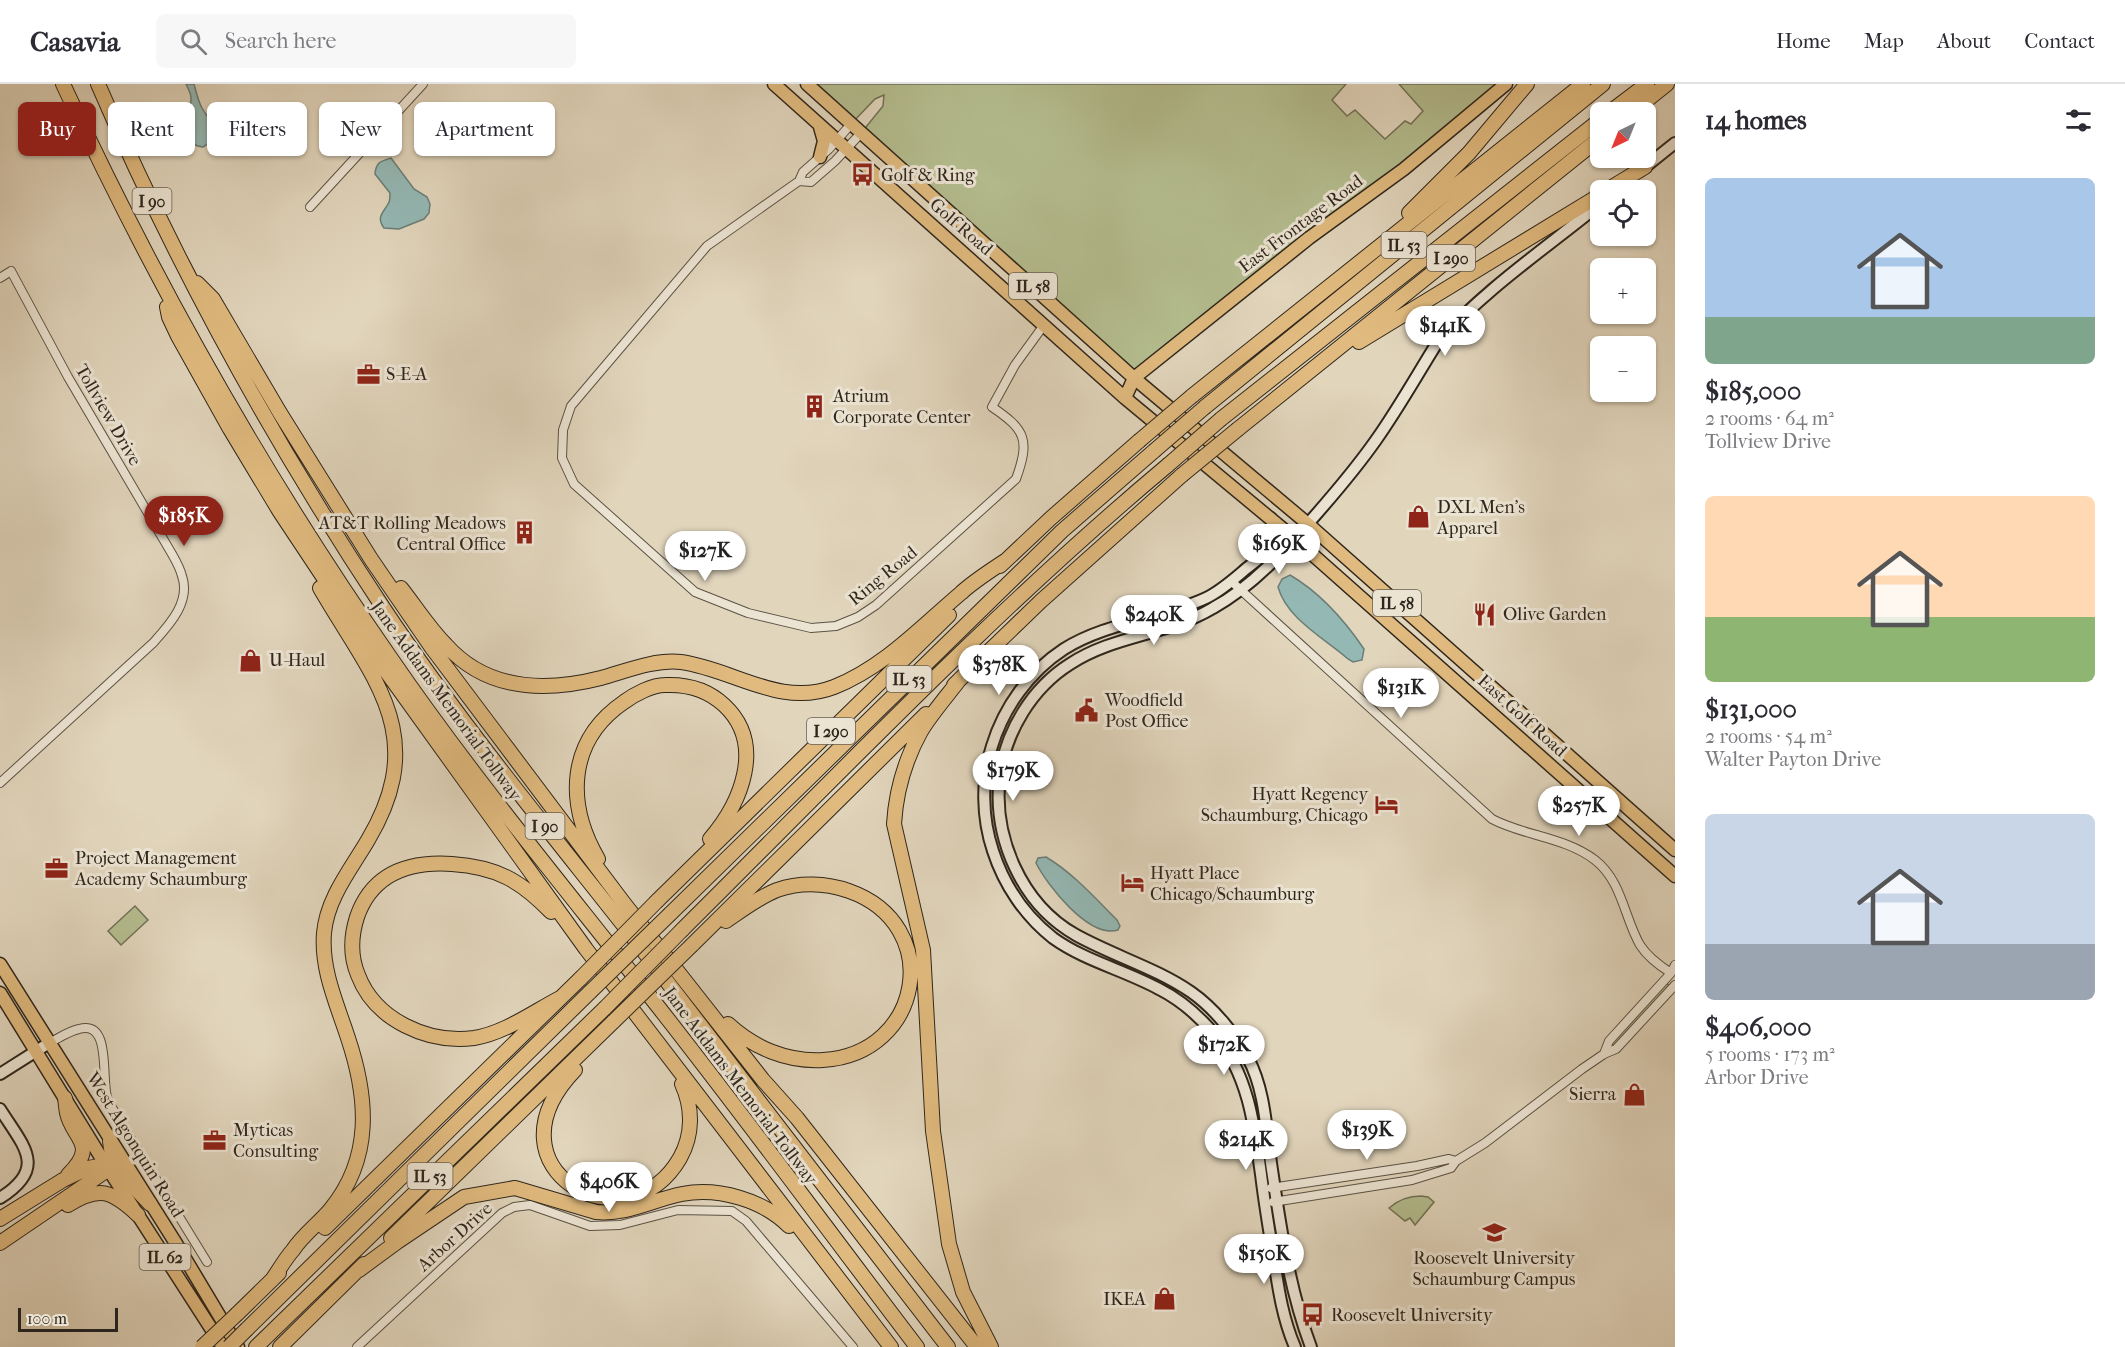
<!DOCTYPE html>
<html lang="en">
<head>
<meta charset="utf-8">
<style>
  body { margin:0; font-family:"IM FELL French Canon",serif; background:#f7f7f7; color:#2b2b33; height:100vh; display:flex; flex-direction:column; font-size:22px; white-space:nowrap }
  * { box-sizing:border-box; margin:0 }
  p { font-size:20px; color:#7c7c81 }
  .icon { flex:none; width:33px; height:33px; fill:none; stroke:currentColor; stroke-width:2; stroke-linecap:round; stroke-linejoin:round }
  .map { position:relative; flex:1; overflow:hidden }
  .details { display:flex; flex-direction:column; background:#fff; width:450px }
  .details>* { flex:none }
  .top-card { position:absolute; left:18px; top:18px; width:570px; height:54px; display:flex; gap:12px }
  .needle { width:39px; rotate:223deg }
  .fabs { position:absolute; left:1590px; top:18px; display:grid; gap:12px }
  .fabs a { display:grid; place-items:center; width:66px; height:66px; border-radius:9px; background:#fff; box-shadow:0 2px 4px #0004; font-size:30px }
  .scale { position:absolute; left:18px; bottom:15px; width:100px; box-sizing:border-box; padding-left:6px; border:3px solid #2e261c; border-top:0; font-size:16px; line-height:21px; white-space:nowrap; color:#2e261c; -webkit-text-stroke:4px #ece4d3; paint-order:stroke }
  .price { position:absolute; translate:-50% -51px; padding:0 14px; border-radius:21px; background:#fff; color:#222; font-size:20px; line-height:39px; filter:drop-shadow(0 2px 3px #0008) }
  .price::after { content:''; position:absolute; left:50%; top:36px; width:18px; height:14px; margin-left:-9px; background:inherit; clip-path:polygon(0 0,100% 0,50% 100%) }
  .price.current { background:#8f2418; color:#fff }
  ul { padding:0; list-style:none }
  li { display:grid; align-content:center; gap:12px; height:318px; padding:0 30px }
  li span { display:grid; place-items:center; height:186px; border-radius:9px; color:#555 }
  li>.icon { margin-inline-start:auto }
  span .icon { width:108px; height:108px; fill:#fffc; stroke-width:1 }
  li b { font-size:26px }
  h2 { display:flex; justify-content:space-between; align-items:center; height:72px; padding:0 30px; font-size:26px }
  .tag { padding:0 21px; border-radius:9px; background:#fff; box-shadow:0 2px 4px #0004; font-size:21px; line-height:54px }
  .tag.current { background:#8f2418; color:#fff }
  header { display:flex; align-items:center; gap:36px; box-sizing:border-box; height:84px; padding:0 30px; background:#fff; border-bottom:2px solid #e1e1e2 }
  header strong { font-size:28px }
  nav { display:flex; gap:33px; margin-inline-start:auto; font-size:21px }
  .search { width:420px; height:54px; background:#f7f7f7; display:flex; align-items:center; gap:15px; box-sizing:border-box; padding:0 21px; border-radius:9px; color:#7c7c81; font-size:22px }
  main { display:flex; flex:1; min-height:0 }
  .map>svg:first-child { display:block }
</style>
</head>
<body>
<header>
<strong>Casavia</strong>
<div class="search"><svg class="icon" aria-label="search" viewBox="0 0 24 24"><circle cx="10" cy="10" r="6"/><path d="M15 15l6 6"/></svg>Search here</div>
<nav><a>Home</a><a>Map</a><a>About</a><a>Contact</a></nav>
</header>
<main>
<div class="map">
<svg width="1675" height="1263" viewBox="0 0 1675 1263">
  <rect width="100%" height="100%" fill="#e1d5bc"/>
  <filter id="stains"><feTurbulence type="fractalNoise" baseFrequency=".00333" numOctaves="4"/><feColorMatrix values="0 0 0 0 .2 0 0 0 0 .09 0 0 0 0 .02 0 0 0 .5 -.17"/></filter>
  <radialGradient id="worn" r=".72"><stop offset=".6" stop-color="#630" stop-opacity="0"/><stop offset="1" stop-color="#630" stop-opacity=".3"/></radialGradient>
  <!-- green -->
  <path fill="#b4bd8f" stroke="#717256" stroke-width="1.5" d="M807,0H1346L1332,16L1347,32L1355,26L1385,55L1405,37L1411,40L1423,27L1399,0H1504L1134,294L862,48L883,22L884,11L875,15L852,39Z
    M135,822L148,836L121,861L108,847Z
    M1666,899L1670,902L1612,964H1610L1611,960Z
    M1421,1112L1428,1113L1434,1118L1415,1141L1410,1134L1405,1137L1389,1124C1398,1116 1409,1112 1421,1112Z"/>
  <!-- water -->
  <path fill="#94b8b4" stroke="#6b7e77" stroke-width="1.5" d="M186,0H194C196,7 198,17 202,24C211,40 226,49 203,63C177,60 191,30 191,14C191,9 188,5 186,0Z
    M391,74L414,105L427,113L430,120L429,129L424,135L399,145L384,144C376,133 383,129 388,120C390,118 390,112 390,109L375,90C376,78 381,77 391,74Z
    M1290,491C1319,508 1345,537 1364,565L1362,576L1353,578L1348,575C1324,554 1287,535 1278,503L1282,495Z
    M1046,773C1073,789 1095,814 1117,836L1120,842L1118,846C1089,855 1047,801 1036,779L1038,774Z"/>
  <g fill="none" stroke-linecap="round" stroke-linejoin="round">
    <defs>
      <path id="street" d="M852,39L829,65L803,88L799,97L707,162L571,322L563,346L562,374L574,400L695,508L748,529L811,544L836,542L858,533L876,521L1016,395C1030,356 1026,346 992,323L1015,281L1044,241
        M799,97L811,98L835,77L862,48
        M310,123L423,0
        M0,194L11,187L68,293L172,470C176,477 180,484 182,492C191,518 169,541 153,559L0,699
        M1231,497L1492,735C1524,752 1565,753 1595,776C1622,797 1624,833 1640,861C1647,872 1660,882 1671,889
        M49,959C59,954 69,947 79,945C113,936 100,996 108,1017L207,1178
        M1604,970L1609,957L1671,889L1675,881
        M1271,1104L1417,1082L1449,1075L1456,1077
        M1273,1118L1412,1096L1451,1084L1456,1077L1485,1059L1582,985L1604,970L1616,965L1675,901
        M357,1263L502,1129L514,1123L530,1121L590,1142L620,1141L678,1126L732,1127L746,1137L853,1263"/>
      <path id="secondary" d="M1640,87L1675,59
        M1271,434C1280,461 1266,469 1247,484C1235,494 1221,507 1206,514C1161,535 1107,538 1064,565C1029,588 1004,623 992,662C981,696 982,734 993,767C1004,801 1025,832 1053,854C1085,877 1124,886 1159,905C1181,916 1199,932 1215,951C1250,992 1255,1047 1262,1098C1265,1122 1269,1146 1273,1170C1278,1202 1282,1233 1295,1263
        M0,990L49,959
        M0,1025C24,1063 48,1084 0,1114
        M1311,1263C1289,1205 1280,1140 1271,1079C1266,1044 1265,1006 1248,974C1235,950 1214,924 1191,908C1156,884 1114,872 1076,851C1021,820 992,752 1000,691C1006,647 1032,604 1070,580C1114,551 1168,551 1213,524C1253,502 1283,468 1313,434C1335,409 1357,383 1376,356C1398,325 1417,291 1437,259C1484,206 1546,164 1600,120"/>
      <path id="primary" d="M774,0L1125,314L1295,455L1675,792
        M807,0L1134,294L1308,440L1675,766
        M820,73L824,57L820,43
        M1125,314L1134,294L1309,154L1404,85L1506,0
        M0,880L177,1161L238,1263
        M0,909L107,1083L223,1263"/>
      <path id="highway" d="M63,0C156,201 264,392 390,573C473,694 566,805 656,920C745,1033 830,1149 917,1263
        M98,0C177,183 274,359 384,525C458,636 543,739 625,843C733,983 841,1123 948,1263
        M1610,28L1647,0
        M1632,28L1667,0
        M1607,106L1645,83
        M1409,129L1469,69L1527,0
        M197,199L213,215L280,329L371,475L432,564L623,818L763,996L797,1034L977,1263
        M167,223L169,233L178,252L230,345L280,428L383,583L586,865L891,1263
        M1359,258L1600,111
        M1192,312L1583,0
        M1205,323L1603,0
        M1221,335L1600,36
        M1238,345L1600,54
        M1000,482L1051,434L1139,357
        M401,504C416,523 429,544 446,561C487,607 546,608 601,594C626,587 655,575 681,578C733,585 780,624 834,603C883,584 922,542 961,509C974,497 990,487 1005,477
        M960,595C947,612 932,629 921,647C905,676 896,707 894,740L923,866L933,1047L949,1160L963,1208L991,1263
        M954,601L1041,517L1182,391
        M598,775C566,720 567,657 624,618C635,610 652,601 665,601C687,600 708,606 724,621C766,660 741,719 710,755
        M657,817L949,531
        M551,828C520,796 496,783 452,780C408,777 372,790 357,833C351,852 350,872 358,891C375,936 428,960 474,954C505,949 533,928 560,914
        M670,830L1062,447L1154,367
        M726,837C742,826 759,813 777,806C800,798 826,799 849,807C945,841 923,970 823,976C787,978 754,964 728,940
        M682,846C841,688 996,525 1168,381
        M692,861L926,630
        M575,986C480,1085 627,1166 680,1074C693,1051 693,1024 682,1000
        M65,1014C66,1019 66,1025 67,1029C73,1056 99,1060 68,1091
        M68,1121C100,1101 112,1107 138,1131
        M0,1135L63,1096L88,1084L99,1082L116,1084L150,1120
        M325,1144L581,894
        M391,1154L614,937
        M0,1159L103,1089L112,1072L110,1057
        M359,1186L397,1158L464,1113L515,1104L596,1128C627,1131 652,1116 682,1110C718,1103 763,1116 789,1142
        M272,1196C279,1186 285,1175 293,1166C303,1151 318,1140 330,1126C373,1074 368,1014 348,954C337,920 321,886 324,849C327,814 351,785 368,756C431,650 372,594 320,504
        M237,1230L279,1189
        M247,1245L590,908
        M256,1263L605,924
        M280,1263L364,1180"/>
    </defs>
    <!-- street casing -->
    <use href="#street" stroke="#5b5244" stroke-width="10"/>
    <!-- secondary casing -->
    <use href="#secondary" stroke="#2e261c" stroke-width="14"/>
    <!-- primary casing -->
    <use href="#primary" stroke="#2e261c" stroke-width="15"/>
    <!-- highway casing -->
    <use href="#highway" stroke="#2e261c" stroke-width="16"/>
    <!-- street -->
    <use href="#street" stroke="#ece4d3" stroke-width="8"/>
    <!-- secondary -->
    <use href="#secondary" stroke="#ece4d3" stroke-width="10"/>
    <!-- primary -->
    <use href="#primary" stroke="#e0ba7e" stroke-width="12"/>
    <!-- highway -->
    <use href="#highway" stroke="#e0ba7e" stroke-width="14"/>
    <defs>
      <path id="highway-bridge" d="M1139,357L1192,312
        M1154,367L1205,323
        M1168,381L1221,335
        M1182,391L1238,345
        M581,894L657,817
        M590,908L670,830
        M605,924L682,846
        M614,937L692,861
        M202,1263L237,1230
        M229,1263L247,1245"/>
    </defs>
    <!-- highway-bridge casing -->
    <use href="#highway-bridge" stroke="#2e261c" stroke-width="16" stroke-linecap="butt"/>
    <!-- highway-bridge -->
    <use href="#highway-bridge" stroke="#e0ba7e" stroke-width="14"/>
  </g>
  <!-- icons -->
  <defs>
    <symbol id="bus-bare" viewBox="-9 -9 18 18"><path d="M-5-6H5V4H4V6H2V4H-2V6H-4V4H-5ZM-3.5-4V0h7V-4ZM-3.5 1.2v1.5H-2V1.2ZM2 1.2v1.5H3.5V1.2Z" fill="#8f2418" stroke="#ece4d3" stroke-width="2.5" paint-order="stroke"/></symbol>
    <symbol id="office-bare" viewBox="-9 -9 18 18"><path d="M-6-3h4V-5.5h4V-3h4V5H-6ZM-1-4.5V-3h2v-1.5ZM-6 0V1H6V0Z" fill="#8f2418" stroke="#ece4d3" stroke-width="2.5" paint-order="stroke"/></symbol>
    <symbol id="building-bare" viewBox="-9 -9 18 18"><path d="M-4-6H4V6H1V3H-1V6H-4ZM-2.5-4.3h1.7v1.8h-1.7ZM.8-4.3h1.7v1.8H.8ZM-2.5-1h1.7V.8h-1.7ZM.8-1h1.7V.8H.8Z" fill="#8f2418" stroke="#ece4d3" stroke-width="2.5" paint-order="stroke"/></symbol>
    <symbol id="shop-bare" viewBox="-9 -9 18 18"><path d="M-5-2.5h2.3a2.7 3.5 0 0 1 5.4 0H5L5.5 6h-11ZM-1.5-2.5h3a1.5 2.3 0 0 0-3 0Z" fill="#8f2418" stroke="#ece4d3" stroke-width="2.5" paint-order="stroke"/></symbol>
    <symbol id="restaurant-bare" viewBox="-9 -9 18 18"><path d="M-5-6h1v4h1v-4h1v4h1v-4h1v5L-1.5 .5V6h-2V.5L-5-1ZM5-6V6H3V1.5H1.5Q1.5-4 5-6Z" fill="#8f2418" stroke="#ece4d3" stroke-width="2.5" paint-order="stroke"/></symbol>
    <symbol id="civic-bare" viewBox="-9 -9 18 18"><path d="M-.6-6.5H3V-4.5H.6V-3L4-1V1h2V6H-6V1h2V-1L-.6-3ZM-1.2 2.5V6h2.4V2.5Z" fill="#8f2418" stroke="#ece4d3" stroke-width="2.5" paint-order="stroke"/></symbol>
    <symbol id="hotel-bare" viewBox="-9 -9 18 18"><path d="M-6-4.5h1.5V1H6V5H4.5V3h-9V5H-6ZM-4 0a1.8 1.8 0 1 1 3.6 0ZM.5 0V-2.5h3Q6-2.5 6 0Z" fill="#8f2418" stroke="#ece4d3" stroke-width="2.5" paint-order="stroke"/></symbol>
    <symbol id="university-bare" viewBox="-9 -9 18 18"><path d="M0-5L7-2L0 1L-7-2ZM-4 1L0 2.5L4 1V4Q0 6-4 4Z" fill="#8f2418" stroke="#ece4d3" stroke-width="2.5" paint-order="stroke"/></symbol>
  </defs>
  <g fill-rule="evenodd">
    <use href="#bus-bare" x="846" y="74" width="33" height="33"/>
    <use href="#office-bare" x="352" y="274" width="33" height="33"/>
    <use href="#building-bare" x="798" y="306" width="33" height="33"/>
    <use href="#shop-bare" x="1402" y="416" width="33" height="33"/>
    <use href="#building-bare" x="508" y="432" width="33" height="33"/>
    <use href="#restaurant-bare" x="1468" y="514" width="33" height="33"/>
    <use href="#shop-bare" x="234" y="560" width="33" height="33"/>
    <use href="#civic-bare" x="1070" y="610" width="33" height="33"/>
    <use href="#hotel-bare" x="1370" y="704" width="33" height="33"/>
    <use href="#office-bare" x="40" y="768" width="33" height="33"/>
    <use href="#hotel-bare" x="1116" y="782" width="33" height="33"/>
    <use href="#shop-bare" x="1618" y="994" width="33" height="33"/>
    <use href="#office-bare" x="198" y="1040" width="33" height="33"/>
    <use href="#university-bare" x="1478" y="1132" width="33" height="33"/>
    <use href="#shop-bare" x="1148" y="1198" width="33" height="33"/>
    <use href="#bus-bare" x="1296" y="1214" width="33" height="33"/>
  </g>
  <g text-anchor="middle" dominant-baseline="central" stroke-width="6" stroke-linejoin="round" paint-order="stroke">
    <!-- shield labels -->
    <g fill="#ece4d3" stroke="#675f53" stroke-width="1.5">
      <rect x="132.5" y="104" width="39" height="26" rx="4.5"/>
      <rect x="1381.5" y="148" width="45" height="26" rx="4.5"/>
      <rect x="1427" y="161" width="48" height="26" rx="4.5"/>
      <rect x="1009" y="189" width="48" height="26" rx="4.5"/>
      <rect x="1373" y="506" width="48" height="26" rx="4.5"/>
      <rect x="886.5" y="582" width="45" height="26" rx="4.5"/>
      <rect x="807" y="634" width="48" height="26" rx="4.5"/>
      <rect x="525.5" y="729" width="39" height="26" rx="4.5"/>
      <rect x="407.5" y="1079" width="45" height="26" rx="4.5"/>
      <rect x="139.5" y="1160" width="51" height="26" rx="4.5"/>
    </g>
    <g font-size="16" font-weight="bold" fill="#2e261c">
      <text x="152" y="117">I 90</text>
      <text x="1404" y="161">IL 53</text>
      <text x="1451" y="174">I 290</text>
      <text x="1033" y="202">IL 58</text>
      <text x="1397" y="519">IL 58</text>
      <text x="909" y="595">IL 53</text>
      <text x="831" y="647">I 290</text>
      <text x="545" y="742">I 90</text>
      <text x="430" y="1092">IL 53</text>
      <text x="165" y="1173">IL 62</text>
    </g>
    <!-- poi labels -->
    <g font-size="18" fill="#2e261c" stroke="#ece4d3" text-anchor="start">
      <text x="881" y="91">Golf &amp; Ring</text>
      <text x="386" y="290">S-E-A</text>
      <text x="833" y="312">Atrium<tspan x="833" dy="21">Corporate Center</tspan></text>
      <text x="1437" y="423">DXL Men's<tspan x="1437" dy="21">Apparel</tspan></text>
      <text x="506" y="439" text-anchor="end">AT&amp;T Rolling Meadows<tspan x="506" dy="21">Central Office</tspan></text>
      <text x="1503" y="530">Olive Garden</text>
      <text x="269" y="576">U-Haul</text>
      <text x="1105" y="616">Woodfield<tspan x="1105" dy="21">Post Office</tspan></text>
      <text x="1368" y="710" text-anchor="end">Hyatt Regency<tspan x="1368" dy="21">Schaumburg, Chicago</tspan></text>
      <text x="75" y="774">Project Management<tspan x="75" dy="21">Academy Schaumburg</tspan></text>
      <text x="1150" y="789">Hyatt Place<tspan x="1150" dy="21">Chicago/Schaumburg</tspan></text>
      <text x="1616" y="1010" text-anchor="end">Sierra</text>
      <text x="233" y="1046">Myticas<tspan x="233" dy="21">Consulting</tspan></text>
      <text x="1494" y="1174" text-anchor="middle">Roosevelt University<tspan x="1494" dy="21">Schaumburg Campus</tspan></text>
      <text x="1146" y="1215" text-anchor="end">IKEA</text>
      <text x="1331" y="1231">Roosevelt University</text>
    </g>
    <!-- street labels -->
    <g font-size="18" fill="#2e261c" stroke="#ece4d3">
      <text transform="translate(1301 140) rotate(-37)">East Frontage Road</text>
      <text transform="translate(961 143) rotate(41)">Golf Road</text>
      <text transform="translate(108 331) rotate(60)">Tollview Drive</text>
      <text transform="translate(883 492) rotate(-39)">Ring Road</text>
      <text transform="translate(446 617) rotate(54)">Jane Addams Memorial Tollway</text>
      <text transform="translate(1522 632) rotate(42)">East Golf Road</text>
      <text transform="translate(740 1002) rotate(53)">Jane Addams Memorial Tollway</text>
      <text transform="translate(135 1061) rotate(58)">West Algonquin Road</text>
      <text transform="translate(455 1153) rotate(-42)">Arbor Drive</text>
    </g>
  </g>
  <rect width="100%" height="100%" filter="url(#stains)"/>
  <rect width="100%" height="100%" fill="url(#worn)"/>
</svg>
<div class="fabs">
<a><svg class="needle" viewBox="-14 -14 28 28"><path d="M0-13l5 13h-10z" fill="#e53935"/><path d="M0 13l5-13h-10z" fill="#7c7c81"/></svg></a>
<a><svg class="icon" aria-label="locate" viewBox="0 0 24 24"><circle cx="12" cy="12" r="6"/><path d="M12 2v4M12 18v4M2 12h4M18 12h4"/></svg></a>
<a>+</a>
<a>−</a>
</div>
<div class="scale">100 m</div>
<b class="price" style="left:1445px;top:273px">$141K</b>
<b class="price current" style="left:184px;top:463px">$185K</b>
<b class="price" style="left:1279px;top:491px">$169K</b>
<b class="price" style="left:705px;top:498px">$127K</b>
<b class="price" style="left:1154px;top:562px">$240K</b>
<b class="price" style="left:999px;top:612px">$378K</b>
<b class="price" style="left:1401px;top:635px">$131K</b>
<b class="price" style="left:1013px;top:718px">$179K</b>
<b class="price" style="left:1579px;top:753px">$257K</b>
<b class="price" style="left:1224px;top:992px">$172K</b>
<b class="price" style="left:1367px;top:1077px">$139K</b>
<b class="price" style="left:1246px;top:1087px">$214K</b>
<b class="price" style="left:609px;top:1129px">$406K</b>
<b class="price" style="left:1264px;top:1201px">$150K</b>
<div class="top-card">
<a class="tag current">Buy</a>
<a class="tag">Rent</a>
<a class="tag">Filters</a>
<a class="tag">New</a>
<a class="tag">Apartment</a>
</div>
</div>
<section class="details">
<h2>14 homes<svg class="icon" aria-label="filters" viewBox="0 0 24 24"><path d="M4 7h16M4 17h16"/><circle cx="9" cy="7" r="2"/><circle cx="15" cy="17" r="2"/></svg></h2>
<ul>
<li><span style="background:linear-gradient(#a9c7e8 75%,#7fa58c 0)"><svg class="icon" aria-label="home" viewBox="0 0 24 24"><path d="M3 11l9-7 9 7M6 9v11h12V9"/></svg></span><div><b>$185,000</b><p>2 rooms · 64 m²</p><p>Tollview Drive</p></div></li>
<li><span style="background:linear-gradient(#ffd9b3 65%,#8fb573 0)"><svg class="icon" aria-label="home" viewBox="0 0 24 24"><path d="M3 11l9-7 9 7M6 9v11h12V9"/></svg></span><div><b>$131,000</b><p>2 rooms · 54 m²</p><p>Walter Payton Drive</p></div></li>
<li><span style="background:linear-gradient(#c9d6e8 70%,#9aa5b1 0)"><svg class="icon" aria-label="home" viewBox="0 0 24 24"><path d="M3 11l9-7 9 7M6 9v11h12V9"/></svg></span><div><b>$406,000</b><p>5 rooms · 173 m²</p><p>Arbor Drive</p></div></li>
</ul>
</section>
</main>
</body>
</html>
